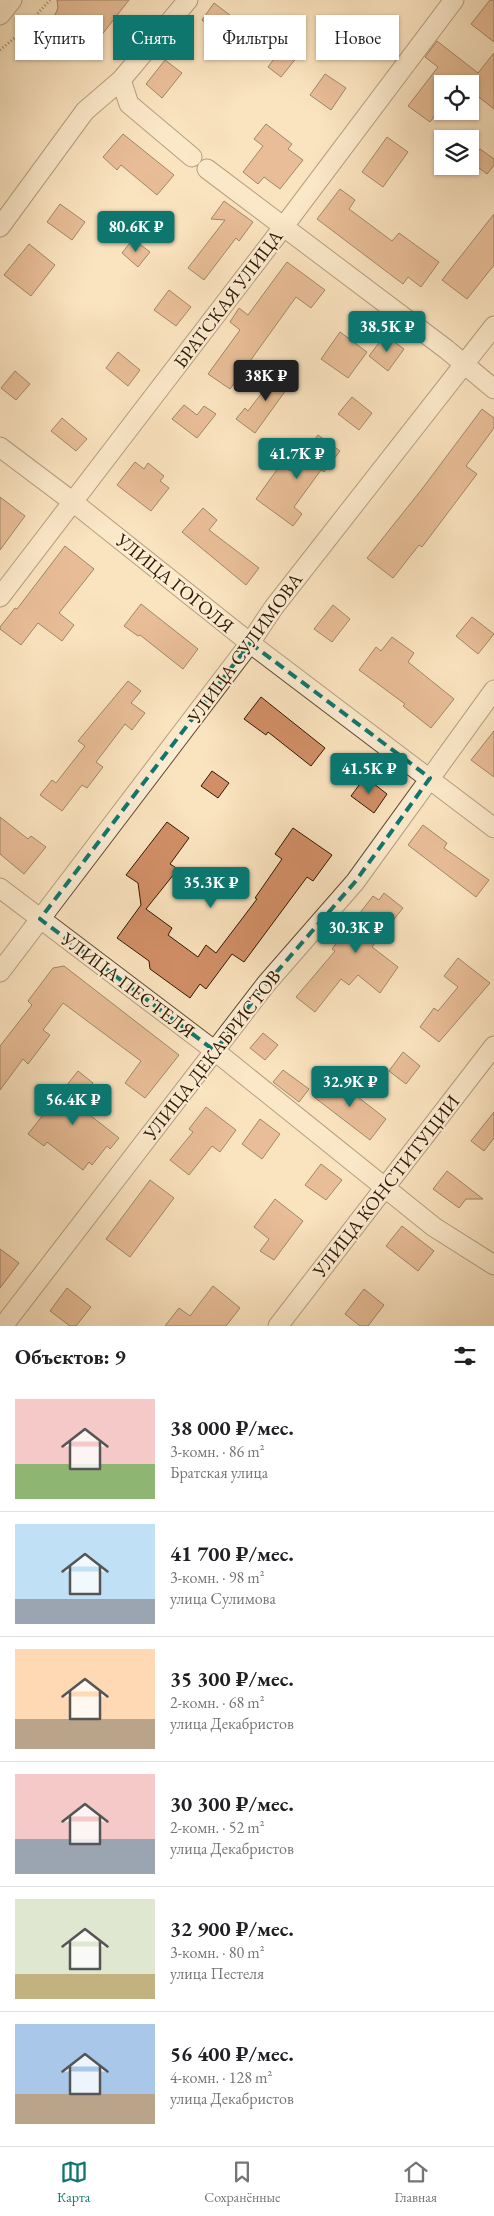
<!DOCTYPE html>
<html lang="ru">
<head>
<meta charset="utf-8">
<style>
  body { margin:0; font-family:"EB Garamond",serif; background:#f2f2f2; color:#202124; height:100vh; display:flex; flex-direction:column; font-size:19px; white-space:nowrap }
  * { box-sizing:border-box; margin:0 }
  p { font-size:16px; color:#757577 }
  .icon { flex:none; width:28px; height:28px; fill:none; stroke:currentColor; stroke-width:2; stroke-linecap:round; stroke-linejoin:round }
  .map { position:relative; height:1326px; overflow:hidden }
  .drawer { display:flex; flex-direction:column; background:#fff; flex:1 }
  .drawer>* { flex:none }
  .hud { position:absolute; left:15px; top:15px; width:465px; height:45px; display:flex; gap:10px }
  .buttons { position:absolute; left:434px; top:75px; display:grid; gap:10px }
  .buttons a { display:grid; place-items:center; width:45px; height:45px; border-radius:0px; background:#fff; box-shadow:0 1px 4px #0004; font-size:25px }
  .price { position:absolute; translate:-50% -42px; padding:0 11px; border-radius:5px; background:#0f766e; color:#fff; font-size:16px; line-height:32px; filter:drop-shadow(0 1px 2px #0008) }
  .price::after { content:''; position:absolute; left:50%; top:30px; width:15px; height:11px; margin-left:-8px; background:inherit; clip-path:polygon(0 0,100% 0,50% 100%) }
  .price.selected { background:#222; color:#fff }
  ul { padding:0; list-style:none }
  li { display:flex; align-items:center; gap:15px; height:125px; padding:0 15px }
  li+li { border-top:1px solid #e0e0e0 }
  li span { display:grid; place-items:center; flex:none; width:140px; height:100px; border-radius:0px; color:#555 }
  li>.icon { margin-inline-start:auto }
  span .icon { width:60px; height:60px; fill:#fffc; stroke-width:1 }
  li b { font-size:21px }
  h2 { display:flex; justify-content:space-between; align-items:center; height:60px; padding:0 15px; font-size:21px }
  .chip { padding:0 18px; border-radius:0px; background:#fff; box-shadow:0 1px 4px #0004; font-size:18px; line-height:45px }
  .chip.selected { background:#0f766e; color:#fff }
  .dock { display:flex; justify-content:space-around; align-items:center; height:70px; border-top:1px solid #e0e0e0; background:#fff; font-size:14px; color:#757577 }
  .dock a { display:grid; justify-items:center; gap:2px }
  .dock .selected { color:#0f766e }
  .map>svg:first-child { display:block }
</style>
</head>
<body>
<div class="map">
<svg width="494" height="1326" viewBox="0 0 494 1326">
  <rect width="100%" height="100%" fill="#fae3bf"/>
  <filter id="stains"><feTurbulence type="fractalNoise" baseFrequency=".004" numOctaves="4"/><feColorMatrix values="0 0 0 0 .2 0 0 0 0 .09 0 0 0 0 .02 0 0 0 .5 -.17"/></filter>
  <radialGradient id="worn" r=".72"><stop offset=".6" stop-color="#630" stop-opacity="0"/><stop offset="1" stop-color="#630" stop-opacity=".3"/></radialGradient>
  <!-- building -->
  <path fill="#d28f67" stroke="#301900" d="M57,0H129L93,46L70,28L67,32L50,26L58,8Z
    M490,0H494V42L471,24Z
    M214,3L243,25L230,42L202,20Z
    M366,24L384,37L368,59L350,46Z
    M288,40L302,51L281,77L268,67Z
    M437,41L478,73L494,53V109L470,90V84H442V106L430,122L408,106L438,67L425,57Z
    M165,60L182,73L162,98L146,84Z
    M325,74L346,88L331,110L310,95Z
    M266,124L292,144L288,149L303,160L280,189L264,177L258,184L243,172L263,146L254,139Z
    M123,134L174,175L157,195L121,165L117,170L103,157Z
    M387,137L408,152L383,187L362,172Z
    M480,149L494,159V165L487,174L470,161Z
    M340,189L355,200L349,209L392,241L399,233L439,262L421,287L408,277L403,284L317,219Z
    M224,201L253,222L239,241L236,238L204,280L188,268L225,220L211,219Z
    M60,204L85,222L72,240L47,222Z
    M494,214V265L467,299L442,280Z
    M133,239L150,252L138,267L122,253Z
    M29,244L55,265L31,296L4,275Z
    M287,262L325,290L311,308L296,297L230,389L208,374L240,330L230,322L239,308L248,315Z
    M169,290L191,307L176,326L154,310Z
    M340,332L367,352L348,378L321,359Z
    M385,335L404,349L388,371L369,356Z
    M118,352L140,370L128,386L106,368Z
    M281,368L294,379L255,433L236,419L245,408L248,411Z
    M15,371L30,384L16,400L1,388Z
    M352,397L372,413L359,430L338,414Z
    M184,405L197,415L204,406L216,414L197,438L172,419Z
    M482,409L494,418V428L466,466L477,474L422,547L419,545L393,578L367,558L422,489Z
    M62,418L87,439L76,451L51,431Z
    M318,435L340,451L324,472L321,470L294,507L302,514L293,526L256,499L281,464L290,471Z
    M135,462L144,469L148,463L164,476L160,481L169,488L151,511L117,485Z
    M0,497L25,516L0,550Z
    M203,508L217,520L209,530L259,568L246,585L182,532Z
    M65,546L94,569L59,613L74,625L62,641L38,623L21,645L0,629V627L15,608L17,609Z
    M141,604L198,649L183,669L140,635L138,636L124,626Z
    M333,605L350,619L332,642L314,629Z
    M472,617L494,634L478,654L456,636Z
    M392,637L414,653L408,662L454,699L431,728L403,706L405,704L359,670L376,647L381,651Z
    M128,681L141,691L131,703L145,713L132,730L125,724L96,762L103,767L87,788L82,785L62,811L40,795L52,780L56,783L85,746L78,741Z
    M261,697L325,748L311,766L268,732L266,735L244,719Z
    M494,731V777L471,760Z
    M212,771L229,783L218,798L201,786Z
    M365,777L387,794L374,813L351,796Z
    M0,817L28,839L31,836L46,847L24,874L0,854Z
    M167,822L189,838L170,864L178,869L146,909L172,928L168,935L198,957L206,945L216,953L257,899L255,898L282,859L275,854L293,828L332,855L313,881L307,877L244,962L232,954L206,989L200,984L190,998L150,969L149,961L117,938L141,905L138,883L126,875Z
    M423,825L447,843L444,848L489,880L476,897L408,845Z
    M384,893L403,908L372,947L398,967L380,993L358,975L349,985L341,979L315,1012L296,997L335,951L332,949L373,896L379,900Z
    M458,958L490,983L439,1042L420,1027L434,1008L438,1011L458,987L444,976Z
    M64,966L179,1055L145,1098L125,1083L141,1061L63,1003L43,1030L50,1035L28,1064L23,1059L0,1090V1046L32,1005L28,1001L53,968Z
    M263,1033L278,1045L265,1060L250,1048Z
    M403,1052L420,1066L406,1084L389,1071Z
    M283,1070L309,1089L299,1102L273,1082Z
    M78,1071L93,1083L77,1105L119,1138L110,1149L107,1146L92,1165L89,1162L83,1170L47,1142L44,1146L28,1134Z
    M330,1075L386,1119L370,1140L314,1097Z
    M206,1107L236,1130L220,1152L212,1146L189,1175L170,1160L193,1132L189,1129Z
    M494,1112V1138L484,1151L471,1141Z
    M260,1119L280,1134L262,1159L242,1144Z
    M321,1164L342,1180L326,1200L305,1185Z
    M447,1171L483,1199H466L459,1208L433,1189Z
    M150,1180L174,1198L130,1257L106,1239Z
    M275,1199L303,1221L274,1260L260,1251L269,1239L254,1227Z
    M402,1226L434,1251L418,1271L386,1246Z
    M0,1249L19,1263L0,1288Z
    M213,1286L240,1308L226,1326H165L179,1308L190,1316Z
    M67,1288L91,1307L76,1326H70L50,1311Z
    M364,1289L384,1305L368,1326H360L345,1314Z"/>
  <g fill="none" stroke-linecap="round" stroke-linejoin="round">
    <defs>
      <path id="minor" d="M0,15L12,0
        M121,80L129,104L192,157
        M207,169L446,349L494,389
        M0,227L85,111L121,80L188,0
        M0,447L73,502L250,643L494,828
        M0,597L284,226L454,0
        M0,888L215,1051L434,1227L494,1265
        M0,972L250,643L274,607L494,326
        M3,1326L266,984L355,882L494,690
        M278,1326L494,1046"/>
    </defs>
    <!-- minor casing -->
    <use href="#minor" stroke="#624c30" stroke-width="21"/>
    <!-- path -->
    <path stroke="#301900" stroke-width="3" stroke-dasharray="1 2.5" stroke-linecap="butt" d="M0,50L18,35L50,0"/>
    <!-- minor -->
    <use href="#minor" stroke="#fcedd5" stroke-width="19"/>
  </g>
  <!-- marked area -->
  <path d="M0 0H494V1326H0ZM250,643L430,778L355,882L266,984L215,1051L40,919Z" fill="#fae3bf" fill-opacity=".55" fill-rule="evenodd"/>
  <path fill="none" stroke="#0f766e" stroke-width="4" stroke-dasharray="10 6" stroke-linejoin="round" d="M250,643L430,778L355,882L266,984L215,1051L40,919Z"/>
  <g text-anchor="middle" dominant-baseline="central" stroke-width="4" stroke-linejoin="round" paint-order="stroke">
    <!-- street labels -->
    <g font-size="19" fill="#301900" stroke="#fcedd5">
      <text transform="translate(228 299) rotate(-53)">БРАТСКАЯ УЛИЦА</text>
      <text transform="translate(175 583) rotate(39)">УЛИЦА ГОГОЛЯ</text>
      <text transform="translate(245 648) rotate(-54)">УЛИЦА СУЛИМОВА</text>
      <text transform="translate(128 985) rotate(37)">УЛИЦА ПЕСТЕЛЯ</text>
      <text transform="translate(212 1055) rotate(-52)">УЛИЦА ДЕКАБРИСТОВ</text>
      <text transform="translate(386 1186) rotate(-52)">УЛИЦА КОНСТИТУЦИИ</text>
    </g>
  </g>
  <rect width="100%" height="100%" filter="url(#stains)"/>
  <rect width="100%" height="100%" fill="url(#worn)"/>
</svg>
<div class="buttons">
<a><svg class="icon" aria-label="locate" viewBox="0 0 24 24"><circle cx="12" cy="12" r="6"/><path d="M12 2v4M12 18v4M2 12h4M18 12h4"/></svg></a>
<a><svg class="icon" aria-label="layers" viewBox="0 0 24 24"><path d="M12 4l9 5-9 5-9-5zM3 14l9 5 9-5"/></svg></a>
</div>
<b class="price" style="left:136px;top:253px">80.6K ₽</b>
<b class="price" style="left:387px;top:353px">38.5K ₽</b>
<b class="price selected" style="left:266px;top:402px">38K ₽</b>
<b class="price" style="left:297px;top:480px">41.7K ₽</b>
<b class="price" style="left:369px;top:795px">41.5K ₽</b>
<b class="price" style="left:211px;top:909px">35.3K ₽</b>
<b class="price" style="left:356px;top:954px">30.3K ₽</b>
<b class="price" style="left:350px;top:1108px">32.9K ₽</b>
<b class="price" style="left:73px;top:1126px">56.4K ₽</b>
<div class="hud">
<a class="chip">Купить</a>
<a class="chip selected">Снять</a>
<a class="chip">Фильтры</a>
<a class="chip">Новое</a>
</div>
</div>
<section class="drawer">
<h2>Объектов: 9<svg class="icon" aria-label="filters" viewBox="0 0 24 24"><path d="M4 7h16M4 17h16"/><circle cx="9" cy="7" r="2"/><circle cx="15" cy="17" r="2"/></svg></h2>
<ul>
<li><span style="background:linear-gradient(#f6c9c9 65%,#8fb573 0)"><svg class="icon" aria-label="home" viewBox="0 0 24 24"><path d="M3 11l9-7 9 7M6 9v11h12V9"/></svg></span><div><b>38 000 ₽/мес.</b><p>3-комн. · 86 m²</p><p>Братская улица</p></div></li>
<li><span style="background:linear-gradient(#bfe0f5 75%,#9aa5b1 0)"><svg class="icon" aria-label="home" viewBox="0 0 24 24"><path d="M3 11l9-7 9 7M6 9v11h12V9"/></svg></span><div><b>41 700 ₽/мес.</b><p>3-комн. · 98 m²</p><p>улица Сулимова</p></div></li>
<li><span style="background:linear-gradient(#ffd9b3 70%,#b9a48a 0)"><svg class="icon" aria-label="home" viewBox="0 0 24 24"><path d="M3 11l9-7 9 7M6 9v11h12V9"/></svg></span><div><b>35 300 ₽/мес.</b><p>2-комн. · 68 m²</p><p>улица Декабристов</p></div></li>
<li><span style="background:linear-gradient(#f6c9c9 65%,#9aa5b1 0)"><svg class="icon" aria-label="home" viewBox="0 0 24 24"><path d="M3 11l9-7 9 7M6 9v11h12V9"/></svg></span><div><b>30 300 ₽/мес.</b><p>2-комн. · 52 m²</p><p>улица Декабристов</p></div></li>
<li><span style="background:linear-gradient(#dfe7d0 75%,#c2b280 0)"><svg class="icon" aria-label="home" viewBox="0 0 24 24"><path d="M3 11l9-7 9 7M6 9v11h12V9"/></svg></span><div><b>32 900 ₽/мес.</b><p>3-комн. · 80 m²</p><p>улица Пестеля</p></div></li>
<li><span style="background:linear-gradient(#a9c7e8 70%,#b9a48a 0)"><svg class="icon" aria-label="home" viewBox="0 0 24 24"><path d="M3 11l9-7 9 7M6 9v11h12V9"/></svg></span><div><b>56 400 ₽/мес.</b><p>4-комн. · 128 m²</p><p>улица Декабристов</p></div></li>
</ul>
</section>
<nav class="dock">
<a class="selected"><svg class="icon" aria-label="map" viewBox="0 0 24 24"><path d="M3 6l6-2 6 2 6-2v14l-6 2-6-2-6 2zM9 4v14M15 6v14"/></svg>Карта</a>
<a><svg class="icon" aria-label="saved" viewBox="0 0 24 24"><path d="M7 4h10v16l-5-4-5 4z"/></svg>Сохранённые</a>
<a><svg class="icon" aria-label="home" viewBox="0 0 24 24"><path d="M3 11l9-7 9 7M6 9v11h12V9"/></svg>Главная</a>
</nav>
</body>
</html>
